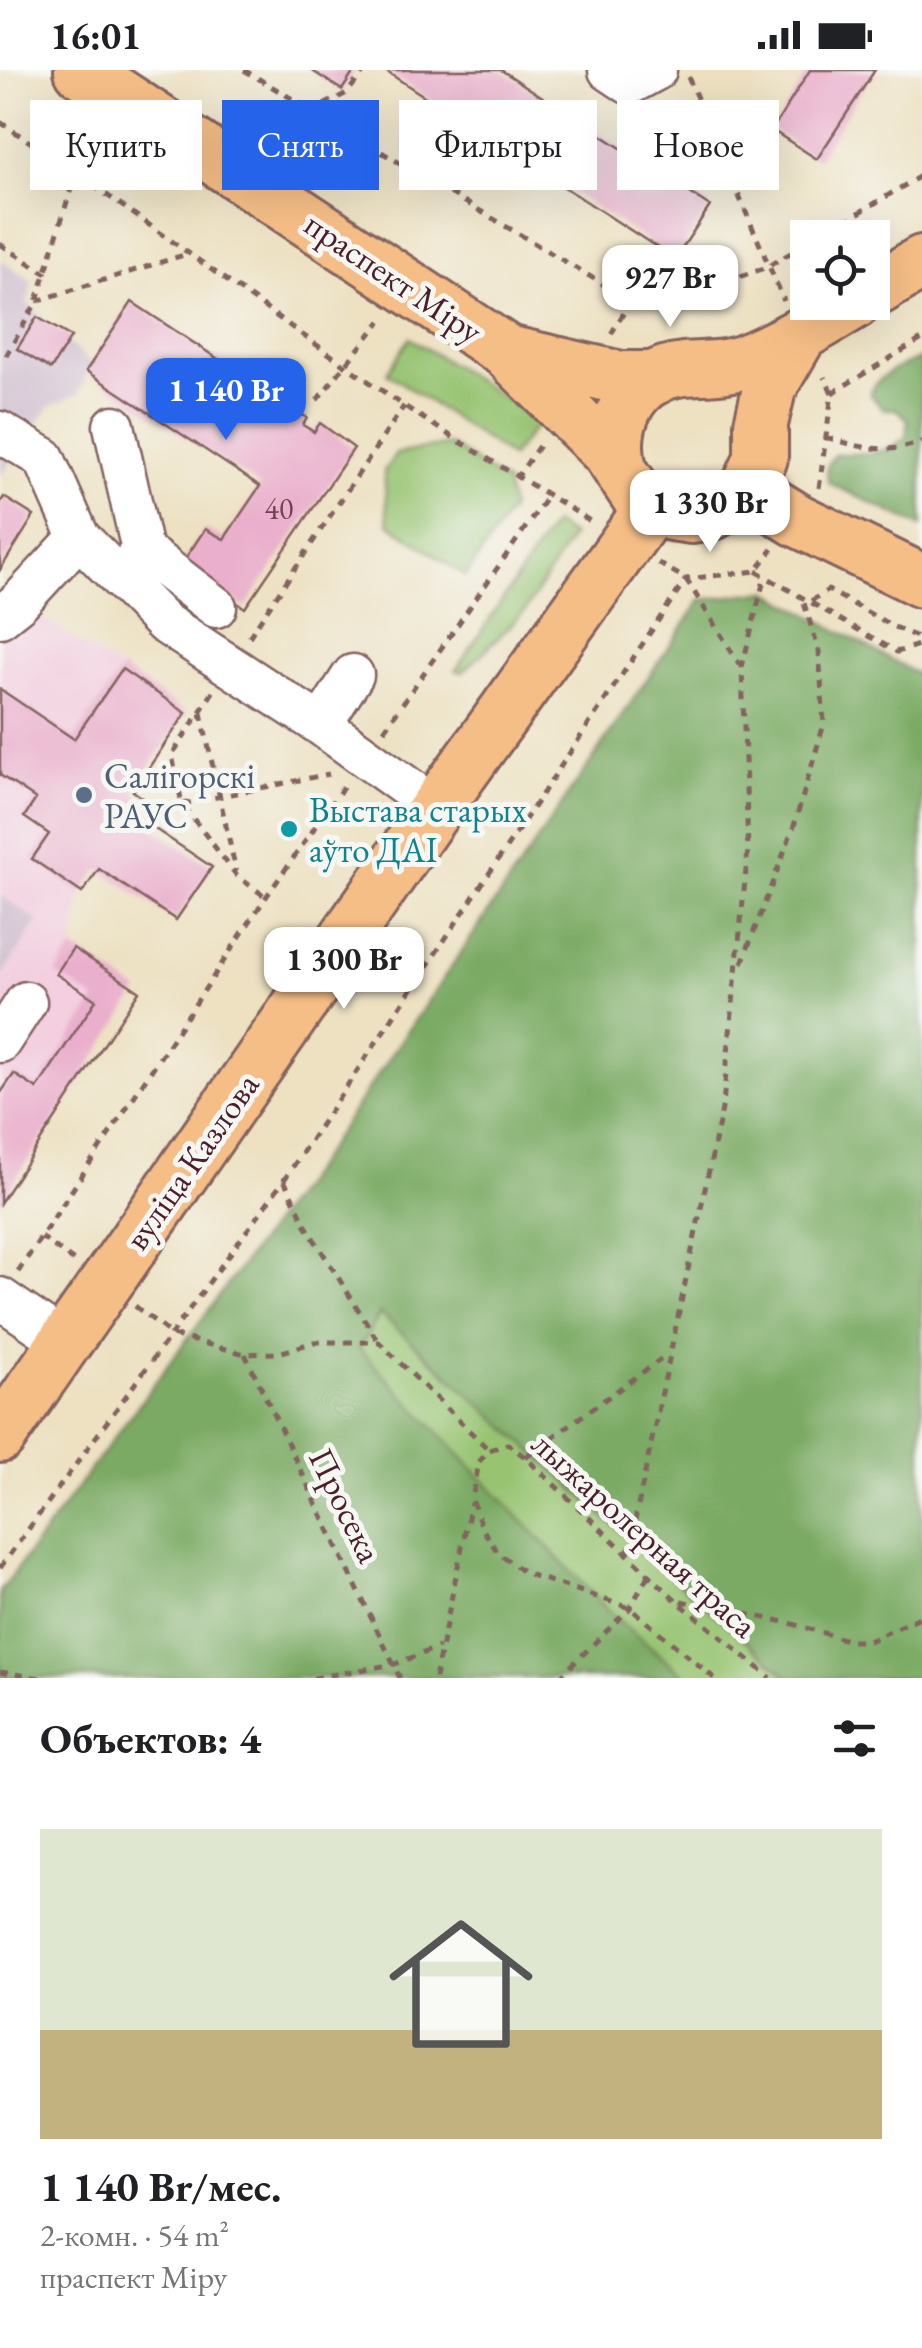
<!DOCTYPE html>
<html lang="ru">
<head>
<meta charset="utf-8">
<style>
  body { margin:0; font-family:"EB Garamond",serif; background:#f6f6f6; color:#202124; height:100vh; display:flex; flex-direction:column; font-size:38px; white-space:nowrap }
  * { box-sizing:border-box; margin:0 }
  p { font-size:32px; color:#757577 }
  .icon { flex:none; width:55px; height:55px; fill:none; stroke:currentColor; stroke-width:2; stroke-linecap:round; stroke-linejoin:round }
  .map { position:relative; height:1608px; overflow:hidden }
  .details { display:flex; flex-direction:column; background:#fff; flex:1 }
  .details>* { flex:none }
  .guide { position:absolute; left:30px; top:30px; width:862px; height:90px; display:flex; gap:20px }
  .controls { position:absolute; left:790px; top:150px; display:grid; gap:20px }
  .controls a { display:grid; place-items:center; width:100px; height:100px; border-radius:0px; background:#fff; box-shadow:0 10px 40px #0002; font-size:50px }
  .price { position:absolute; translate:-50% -85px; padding:0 22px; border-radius:20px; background:#fff; color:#222; font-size:32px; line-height:65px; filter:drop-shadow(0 2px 5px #0008) }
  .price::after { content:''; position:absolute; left:50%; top:60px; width:30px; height:22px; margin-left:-15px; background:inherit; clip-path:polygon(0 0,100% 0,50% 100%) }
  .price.on { background:#2563eb; color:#fff }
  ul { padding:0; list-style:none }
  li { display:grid; align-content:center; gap:20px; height:530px; padding:0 40px }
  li+li { border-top:2px solid #e0e0e0 }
  li span { display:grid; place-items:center; height:310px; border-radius:0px; color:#555 }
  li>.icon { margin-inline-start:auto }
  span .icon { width:180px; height:180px; fill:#fffc; stroke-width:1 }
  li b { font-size:42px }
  h2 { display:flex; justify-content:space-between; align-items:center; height:120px; padding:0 40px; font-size:42px }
  .chip { padding:0 35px; border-radius:0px; background:#fff; box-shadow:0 10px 40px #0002; font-size:35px; line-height:90px }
  .chip.on { background:#2563eb; color:#fff }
  .status { display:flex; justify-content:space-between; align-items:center; height:70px; padding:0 50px; background:#fff; direction:ltr }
  .status svg { height:28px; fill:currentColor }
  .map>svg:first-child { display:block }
</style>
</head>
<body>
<div class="status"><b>16:01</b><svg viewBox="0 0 49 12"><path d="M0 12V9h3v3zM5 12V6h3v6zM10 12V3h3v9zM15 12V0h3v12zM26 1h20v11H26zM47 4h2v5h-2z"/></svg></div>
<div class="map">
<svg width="922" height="1608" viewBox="0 0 922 1608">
  <rect width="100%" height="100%" fill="#f6f6f2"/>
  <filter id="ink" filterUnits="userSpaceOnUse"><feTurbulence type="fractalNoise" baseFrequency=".01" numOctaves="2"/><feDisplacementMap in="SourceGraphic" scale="20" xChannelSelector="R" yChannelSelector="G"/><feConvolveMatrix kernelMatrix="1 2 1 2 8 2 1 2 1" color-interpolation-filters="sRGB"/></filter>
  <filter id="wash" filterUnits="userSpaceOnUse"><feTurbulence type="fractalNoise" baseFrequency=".0048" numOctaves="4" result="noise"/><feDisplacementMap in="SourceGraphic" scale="40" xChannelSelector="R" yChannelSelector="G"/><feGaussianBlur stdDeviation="2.25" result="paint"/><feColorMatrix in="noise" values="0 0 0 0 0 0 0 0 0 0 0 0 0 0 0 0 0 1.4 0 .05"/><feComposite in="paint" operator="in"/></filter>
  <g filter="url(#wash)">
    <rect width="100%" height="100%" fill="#ede1c2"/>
    <!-- built -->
    <path fill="#f3cfe0" d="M0,520L186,643L133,721L154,736L144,751L212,797L176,850L99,799L82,823L73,878L139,921L0,1133V909L37,851L0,825Z"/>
    <!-- industrial -->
    <path fill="#cfbdcf" d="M0,190L32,211L27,233L91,294L78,324L49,337L0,407Z
      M0,825L38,851L0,909Z"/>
    <!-- green -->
    <path fill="#98c472" stroke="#71724e" stroke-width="2.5" d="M410,268L540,351L511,387L387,303Z
      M449,374L506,413L511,439L466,506L388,453L384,401L396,384Z
      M553,454L572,466L525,541L463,602L456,600Z
      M380,1243L658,1495L790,1608H688L615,1548L358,1279Z"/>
    <!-- forest -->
    <path fill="#7aaa64" stroke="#626448" stroke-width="2.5" d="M922,288V457L829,413C825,401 826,392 836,384C865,384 883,386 906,367L908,350L897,339H883L870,324C880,302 900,297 922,288Z
      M767,521L922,607V1608H790L658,1495L380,1243L359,1279L615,1548L688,1608H0V1522L319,1091L701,530Z"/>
    <g id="blocks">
      <!-- building -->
      <path fill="#eaafcc" d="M311,0H355L342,20Z
        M384,0H501L710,136L675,189Z
        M810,0H875L817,89L772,60Z
        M132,232L307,348L303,355L314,362L320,353L354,378L245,538L181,495L205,459L224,469L260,416L86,301Z
        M37,247L71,267L51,299L17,279Z
        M4,427L34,446L0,500V433Z
        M122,599L186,643L133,721L154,736L143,751L212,797L176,850L99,799L82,823L32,789L49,764L24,747L36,729L0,705V619L74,669Z
        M73,878L139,921L0,1133V1024L14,1004L37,1019L96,930L56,904Z"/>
    </g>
  </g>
  <g filter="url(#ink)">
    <use href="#blocks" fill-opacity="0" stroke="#836360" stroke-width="2.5"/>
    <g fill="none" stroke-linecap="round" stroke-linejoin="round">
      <defs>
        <path id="minor" d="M609,0L630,14L656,0
          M114,356L142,480
          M0,362L44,388L79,467L164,553L321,655L436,738
          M120,509L142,480L216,537
          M0,547L19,532L79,467
          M321,655L353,605
          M0,972L26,932
          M0,1228L66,1273"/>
        <path id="major" d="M81,0L507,282L608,382L639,428L671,444L692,447L713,443L731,433L747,419L761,388V354L769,319L801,264
          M872,222L922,192
          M507,282L621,308H655
          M621,402C607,355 630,304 684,299C704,297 725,299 745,291C784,275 819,254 855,232
          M747,419L797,450L922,511
          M0,1366L436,738L652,437"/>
      </defs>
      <!-- minor casing -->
      <use href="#minor" stroke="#836360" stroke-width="45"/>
      <!-- major casing -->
      <use href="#major" stroke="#836360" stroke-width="58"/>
      <!-- path -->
      <path stroke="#836360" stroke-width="5" stroke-dasharray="8 8" stroke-linecap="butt" d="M244,0L611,219L634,226L716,215L767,197L808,173
        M688,7L784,231
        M310,42L347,23L365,0
        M0,52C138,143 269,244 406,337C467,378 531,413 593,453
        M817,168L922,105
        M0,174L47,204
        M37,231L187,184
        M611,264L634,226
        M6,286L37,231L76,102L101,62
        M832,323L922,269
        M317,330L381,251
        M826,367C857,377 891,386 922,371
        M516,409L543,370
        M819,418L832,323L824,307
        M658,493L686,509L740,595
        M756,501L897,582L922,574
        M811,531L828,520L894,557L922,569
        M249,567L404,336
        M213,622L172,685L182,734L237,806L266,827
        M201,643L236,801
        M384,660L549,424
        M183,734L329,704
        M742,893L794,756L824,654L819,581L802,527
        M284,1110L309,1161L378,1271
        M41,1167L74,1191
        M18,1202L266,827L346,713
        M135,1236L172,1265L245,1284L279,1283L314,1272H379L489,1380
        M245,1284L400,1608
        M525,1387L668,1284
        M628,1483L723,1034L748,780L742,597L765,506
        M0,1498L284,1110L686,509L756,501L773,479
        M681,1531L790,1553L850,1571H869L922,1546
        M0,1602L41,1608
        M313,1608L395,1594L439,1577
        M435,1608L471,1433
        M559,1608L630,1538L650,1502
        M714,1608L630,1538L525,1503L498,1483L482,1458L472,1430L479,1392L489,1380L508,1374L525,1387L677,1531L771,1608"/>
      <!-- minor -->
      <use href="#minor" stroke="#fff" stroke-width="40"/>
      <!-- major -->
      <use href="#major" stroke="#f6be87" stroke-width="52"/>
    </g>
  </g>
  <!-- markers -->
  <circle fill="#5c6f8a" stroke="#f6f6f2" stroke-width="4" cx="84" cy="725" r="10"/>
  <circle fill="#0f9aa8" stroke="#f6f6f2" stroke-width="4" cx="289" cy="759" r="10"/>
  <g text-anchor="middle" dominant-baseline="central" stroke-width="10" stroke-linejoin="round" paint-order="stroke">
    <!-- number labels -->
    <g font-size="30" fill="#724353">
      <text x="279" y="438">40</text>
    </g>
    <!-- street labels -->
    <g font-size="35" fill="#4a1f2b" stroke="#f6f6f2">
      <text transform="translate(394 207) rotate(34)">праспект Міру</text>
      <text transform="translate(191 1091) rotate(-55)">вуліца Казлова</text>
      <text transform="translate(346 1435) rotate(64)">Просека</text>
      <text transform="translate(645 1464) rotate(42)">лыжаролерная траса</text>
    </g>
    <!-- service labels -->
    <g font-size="35" fill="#4e5e75" stroke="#f6f6f2" text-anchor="start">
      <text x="104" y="705">Салігорскі<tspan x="104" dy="40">РАУС</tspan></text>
    </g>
    <!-- culture labels -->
    <g font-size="35" fill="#0d838f" stroke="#f6f6f2" text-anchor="start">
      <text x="309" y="739">Выстава старых<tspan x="309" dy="40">аўто ДАІ</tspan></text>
    </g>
  </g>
</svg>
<div class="controls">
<a><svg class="icon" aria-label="locate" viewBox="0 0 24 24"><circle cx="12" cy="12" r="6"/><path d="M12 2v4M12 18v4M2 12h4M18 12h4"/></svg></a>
</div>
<b class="price" style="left:670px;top:260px">927 Br</b>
<b class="price on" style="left:226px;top:373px">1 140 Br</b>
<b class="price" style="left:710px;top:485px">1 330 Br</b>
<b class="price" style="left:344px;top:942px">1 300 Br</b>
<div class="guide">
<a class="chip">Купить</a>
<a class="chip on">Снять</a>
<a class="chip">Фильтры</a>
<a class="chip">Новое</a>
</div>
</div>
<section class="details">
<h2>Объектов: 4<svg class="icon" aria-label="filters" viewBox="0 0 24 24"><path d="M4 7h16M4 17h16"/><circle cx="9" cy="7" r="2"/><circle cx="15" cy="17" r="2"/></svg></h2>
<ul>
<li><span style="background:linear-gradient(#dfe7d0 65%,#c2b280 0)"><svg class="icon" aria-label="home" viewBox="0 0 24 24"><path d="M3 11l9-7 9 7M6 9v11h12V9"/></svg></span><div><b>1 140 Br/мес.</b><p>2-комн. · 54 m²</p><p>праспект Міру</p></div></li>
</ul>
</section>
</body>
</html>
